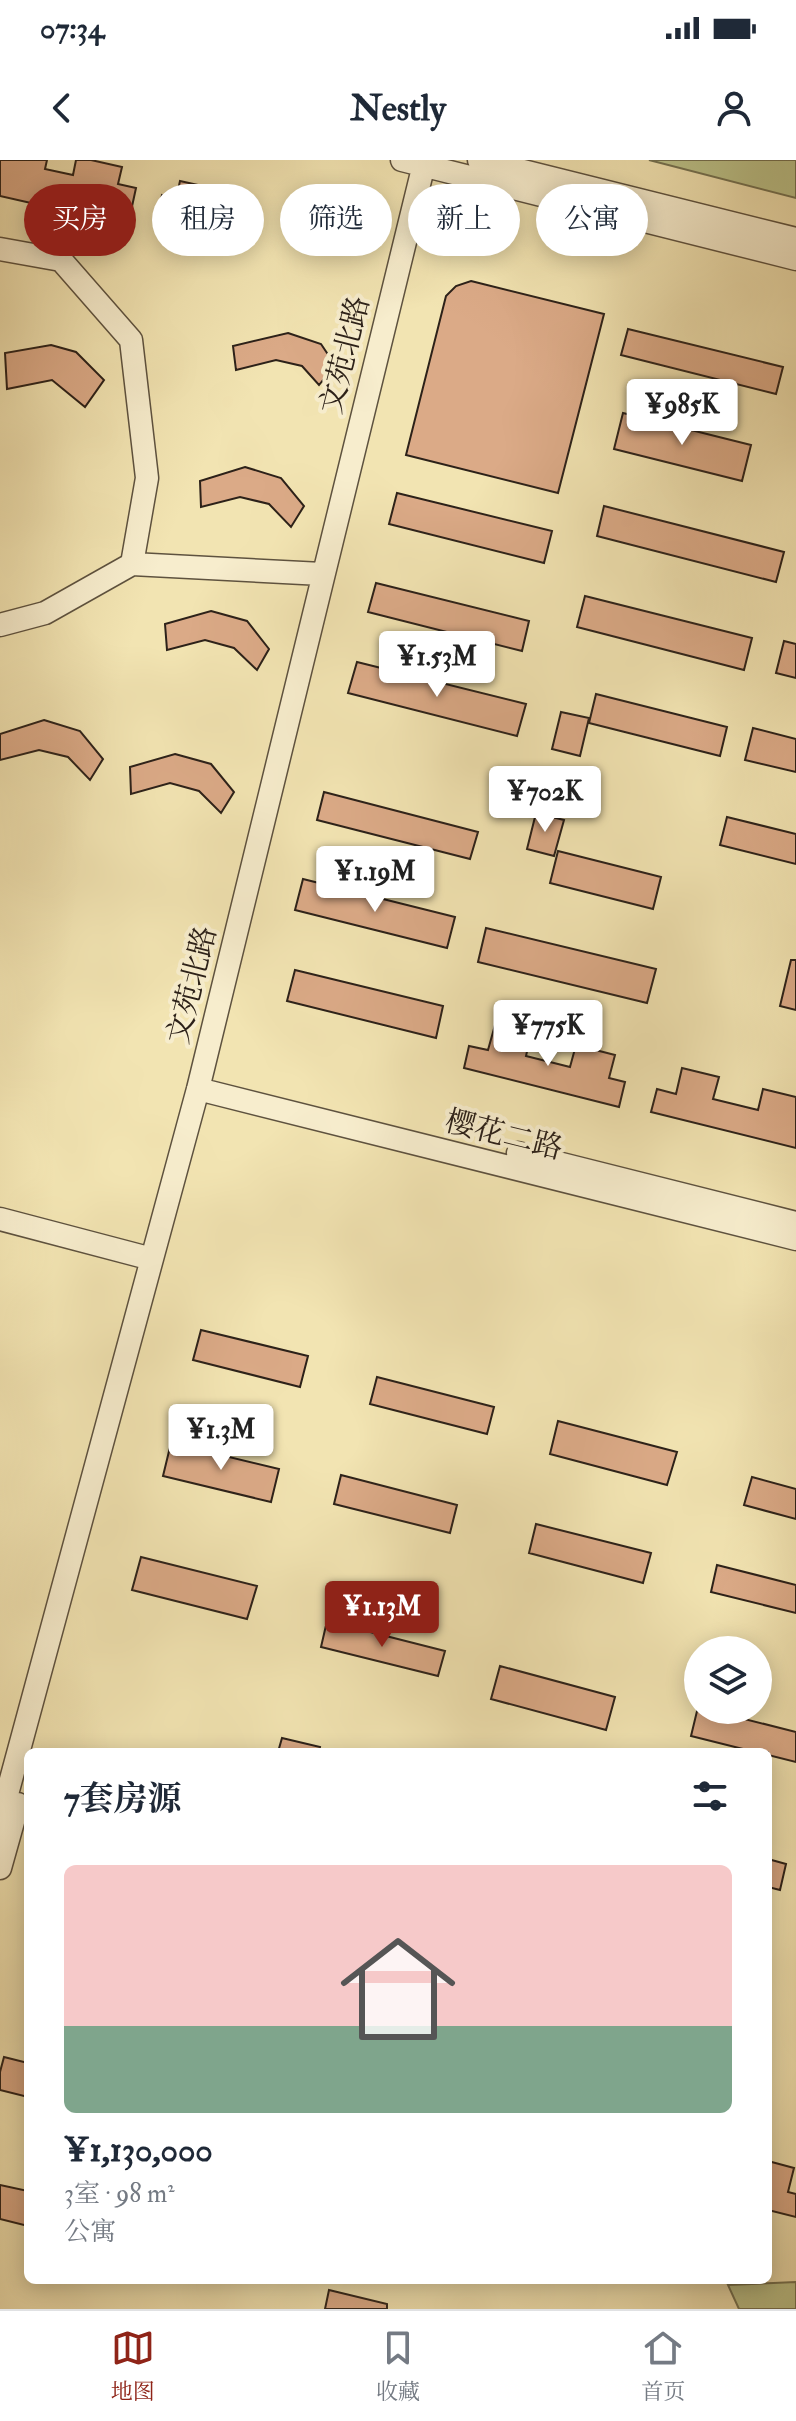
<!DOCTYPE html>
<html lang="zh">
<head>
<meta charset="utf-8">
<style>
  body { margin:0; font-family:"IM FELL Double Pica","Noto Serif SC",serif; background:#f2f2f3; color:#1f2937; height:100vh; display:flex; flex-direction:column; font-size:30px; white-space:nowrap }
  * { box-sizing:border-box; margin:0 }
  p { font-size:26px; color:#747a83 }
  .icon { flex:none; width:44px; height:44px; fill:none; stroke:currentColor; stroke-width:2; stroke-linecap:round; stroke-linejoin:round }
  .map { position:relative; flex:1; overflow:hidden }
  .details { position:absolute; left:24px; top:1588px; width:748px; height:536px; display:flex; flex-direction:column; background:#fff; border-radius:12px; box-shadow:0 4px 20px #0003 }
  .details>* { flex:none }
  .guide { position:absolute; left:24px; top:24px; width:748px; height:72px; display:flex; gap:16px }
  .buttons { position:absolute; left:684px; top:1476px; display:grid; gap:16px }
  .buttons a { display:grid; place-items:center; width:88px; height:88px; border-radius:50%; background:#fff; box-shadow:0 4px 20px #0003; font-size:40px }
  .price { position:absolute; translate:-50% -68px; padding:0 18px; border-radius:8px; background:#fff; color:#222; font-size:26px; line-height:52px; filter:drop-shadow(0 2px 4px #0008) }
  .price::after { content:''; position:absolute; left:50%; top:48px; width:24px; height:18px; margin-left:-12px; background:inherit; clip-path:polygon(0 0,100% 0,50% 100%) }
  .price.on { background:#8f2418; color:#fff }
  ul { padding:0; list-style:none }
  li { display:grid; align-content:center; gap:16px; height:424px; padding:0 40px }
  li span { display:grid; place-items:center; height:248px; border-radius:12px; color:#555 }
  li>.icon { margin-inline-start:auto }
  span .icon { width:144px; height:144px; fill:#fffc; stroke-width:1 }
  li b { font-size:34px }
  h2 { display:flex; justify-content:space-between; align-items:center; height:96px; padding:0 40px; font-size:34px }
  .tag { padding:0 28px; border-radius:36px; background:#fff; box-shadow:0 4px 20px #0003; font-size:28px; line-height:72px }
  .tag.on { background:#8f2418; color:#fff }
  .status { display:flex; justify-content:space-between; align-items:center; height:56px; padding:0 40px; background:#fff; direction:ltr }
  .status svg { height:22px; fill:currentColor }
  header { display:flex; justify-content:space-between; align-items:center; height:104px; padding:0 40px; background:#fff; font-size:36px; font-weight:800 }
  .dock { display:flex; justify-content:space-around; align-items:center; height:112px; border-top:2px solid #e0e1e3; background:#fff; font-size:22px; color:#747a83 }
  .dock a { display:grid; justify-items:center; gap:4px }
  .dock .on { color:#8f2418 }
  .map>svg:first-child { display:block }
</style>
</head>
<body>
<div class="status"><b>07:34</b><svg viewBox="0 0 49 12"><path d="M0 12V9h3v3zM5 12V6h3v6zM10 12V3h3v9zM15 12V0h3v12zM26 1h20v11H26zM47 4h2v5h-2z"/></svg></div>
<header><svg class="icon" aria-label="back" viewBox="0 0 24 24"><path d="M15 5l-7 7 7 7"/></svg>Nestly<svg class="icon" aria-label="person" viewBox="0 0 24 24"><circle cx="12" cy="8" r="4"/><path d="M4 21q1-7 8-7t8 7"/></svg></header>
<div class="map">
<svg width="796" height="2149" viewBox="0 0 796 2149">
  <rect width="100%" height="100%" fill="#f2e4b2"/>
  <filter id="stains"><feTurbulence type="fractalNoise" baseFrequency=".0025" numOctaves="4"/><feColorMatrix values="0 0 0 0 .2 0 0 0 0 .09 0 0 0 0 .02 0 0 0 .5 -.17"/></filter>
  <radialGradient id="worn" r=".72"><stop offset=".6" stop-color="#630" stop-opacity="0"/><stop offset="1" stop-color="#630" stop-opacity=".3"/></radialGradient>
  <!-- green -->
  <path fill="#bcc48b" stroke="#747252" stroke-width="2" d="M649,0H796V38Z
    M796,2122V2149H739L728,2125Z"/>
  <!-- building -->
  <path fill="#dbaa87" stroke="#2c2119" stroke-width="2" d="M0,0H47L45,9L73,15L76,0H91L122,7L118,24L136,28L128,65L0,36Z
    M180,21L225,31L220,50L234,53L227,84L155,67L162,35L176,39Z
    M471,121L604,154L558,333L406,295L446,136L456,126Z
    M628,169L783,207L776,234L621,195Z
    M288,173L321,184L335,205L319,225L302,206L276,200L236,210L233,186Z
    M51,185L76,192L104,220L85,247L52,220L7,229L5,193Z
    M623,253L751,285L742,321L614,289Z
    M245,307L281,318L304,346L291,367L269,344L240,337L201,347L200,321Z
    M397,333L552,371L544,403L389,364Z
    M604,346L784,392L776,422L597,376Z
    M376,423L529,461L522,491L368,452Z
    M585,436L752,478L744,510L577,467Z
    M211,451L247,461L269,489L257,510L234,488L205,480L167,490L165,464Z
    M784,481L796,484V518L776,513Z
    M357,502L526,544L517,576L348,533Z
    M596,534L727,567L720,596L589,563Z
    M561,552L589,558L580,596L552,589Z
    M44,560L80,571L103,599L90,620L68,597L39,590L0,600V574Z
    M753,568L796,579V612L745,600Z
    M175,594L211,604L234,632L221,653L199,631L170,623L131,634L130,607Z
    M324,632L478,672L470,699L317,660Z
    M536,653L564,660L554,696L527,689Z
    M727,657L796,674V704L720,685Z
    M558,691L661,717L653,749L550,723Z
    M303,719L455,757L447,788L295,750Z
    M486,768L656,809L647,843L478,802Z
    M791,800H796V850L780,846Z
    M295,810L443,846L436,878L287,841Z
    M495,865L531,874L526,896L570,907L576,885L615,895L609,918L625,922L619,947L464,908L469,886L488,890Z
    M682,908L719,917L713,939L758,950L763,929L796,937V988L651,952L657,929L676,934Z
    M201,1170L308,1196L300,1227L193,1200Z
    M377,1217L494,1247L487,1274L370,1244Z
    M558,1261L677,1292L667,1325L550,1294Z
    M171,1283L279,1309L271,1342L163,1316Z
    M341,1315L457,1345L450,1373L334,1344Z
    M752,1317L796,1329V1359L744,1345Z
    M536,1364L651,1393L643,1423L529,1393Z
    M141,1397L257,1426L247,1459L132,1430Z
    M717,1405L796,1425V1453L711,1432Z
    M327,1461L445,1491L438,1516L321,1487Z
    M500,1506L615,1537L606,1570L491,1539Z
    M698,1547V1550H709L796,1572V1602L768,1595V1592H755L691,1576Z
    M282,1578L320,1587L319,1592H278Z
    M768,1699L786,1704L780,1730L768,1727Z
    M4,1897L28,1903V1937L0,1930V1912Z
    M768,2001L794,2008L788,2032L796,2034V2057L768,2050Z
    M0,2025L28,2031V2066L0,2059Z
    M329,2130L387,2144V2149H325Z"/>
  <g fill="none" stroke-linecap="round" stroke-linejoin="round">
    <defs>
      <path id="minor" d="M402,0L796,99
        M479,0L796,79
        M0,89L61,100L131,180L147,318L132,404L322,414
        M0,465L45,453L132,404
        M198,929L796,1079
        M518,993L796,1063
        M0,1059L152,1099
        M0,1660L198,929L425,0
        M0,1708L18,1644"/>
    </defs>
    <!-- minor casing -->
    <use href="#minor" stroke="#5e523f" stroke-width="25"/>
    <!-- minor -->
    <use href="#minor" stroke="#f7edcd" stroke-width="22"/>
  </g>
  <g text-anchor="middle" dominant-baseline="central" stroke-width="8" stroke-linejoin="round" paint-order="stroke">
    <!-- street labels -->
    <g font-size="30" fill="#2c2119" stroke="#f7edcd">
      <text transform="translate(345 195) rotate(-76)">文苑北路</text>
      <text transform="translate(192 825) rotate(-76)">文苑北路</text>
      <text transform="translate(504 975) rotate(14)">樱花二路</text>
    </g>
  </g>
  <rect width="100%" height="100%" filter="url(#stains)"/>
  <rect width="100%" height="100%" fill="url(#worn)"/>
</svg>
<div class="buttons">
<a><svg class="icon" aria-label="layers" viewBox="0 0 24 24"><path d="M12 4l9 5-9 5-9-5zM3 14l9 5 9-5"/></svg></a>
</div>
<b class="price" style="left:682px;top:287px">¥985K</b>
<b class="price" style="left:437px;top:539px">¥1.53M</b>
<b class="price" style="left:545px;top:674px">¥702K</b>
<b class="price" style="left:375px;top:754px">¥1.19M</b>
<b class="price" style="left:548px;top:908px">¥775K</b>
<b class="price" style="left:221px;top:1312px">¥1.3M</b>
<b class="price on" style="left:382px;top:1489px">¥1.13M</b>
<div class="guide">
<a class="tag on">买房</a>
<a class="tag">租房</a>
<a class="tag">筛选</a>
<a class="tag">新上</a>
<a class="tag">公寓</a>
</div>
<section class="details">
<h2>7套房源<svg class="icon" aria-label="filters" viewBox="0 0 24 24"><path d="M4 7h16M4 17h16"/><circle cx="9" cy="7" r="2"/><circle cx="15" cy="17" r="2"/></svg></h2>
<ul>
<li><span style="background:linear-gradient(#f6c9c9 65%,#7fa58c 0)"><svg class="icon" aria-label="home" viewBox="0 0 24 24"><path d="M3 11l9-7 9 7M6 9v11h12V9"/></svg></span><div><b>¥1,130,000</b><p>3室 · 98 m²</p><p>公寓</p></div></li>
</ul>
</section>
</div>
<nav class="dock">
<a class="on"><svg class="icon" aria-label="map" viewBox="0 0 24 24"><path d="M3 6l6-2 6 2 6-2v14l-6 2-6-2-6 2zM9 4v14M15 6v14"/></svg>地图</a>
<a><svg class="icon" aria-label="saved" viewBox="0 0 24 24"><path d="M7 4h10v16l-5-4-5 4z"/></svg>收藏</a>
<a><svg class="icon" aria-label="home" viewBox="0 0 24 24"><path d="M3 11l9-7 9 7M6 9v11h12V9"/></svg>首页</a>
</nav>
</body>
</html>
